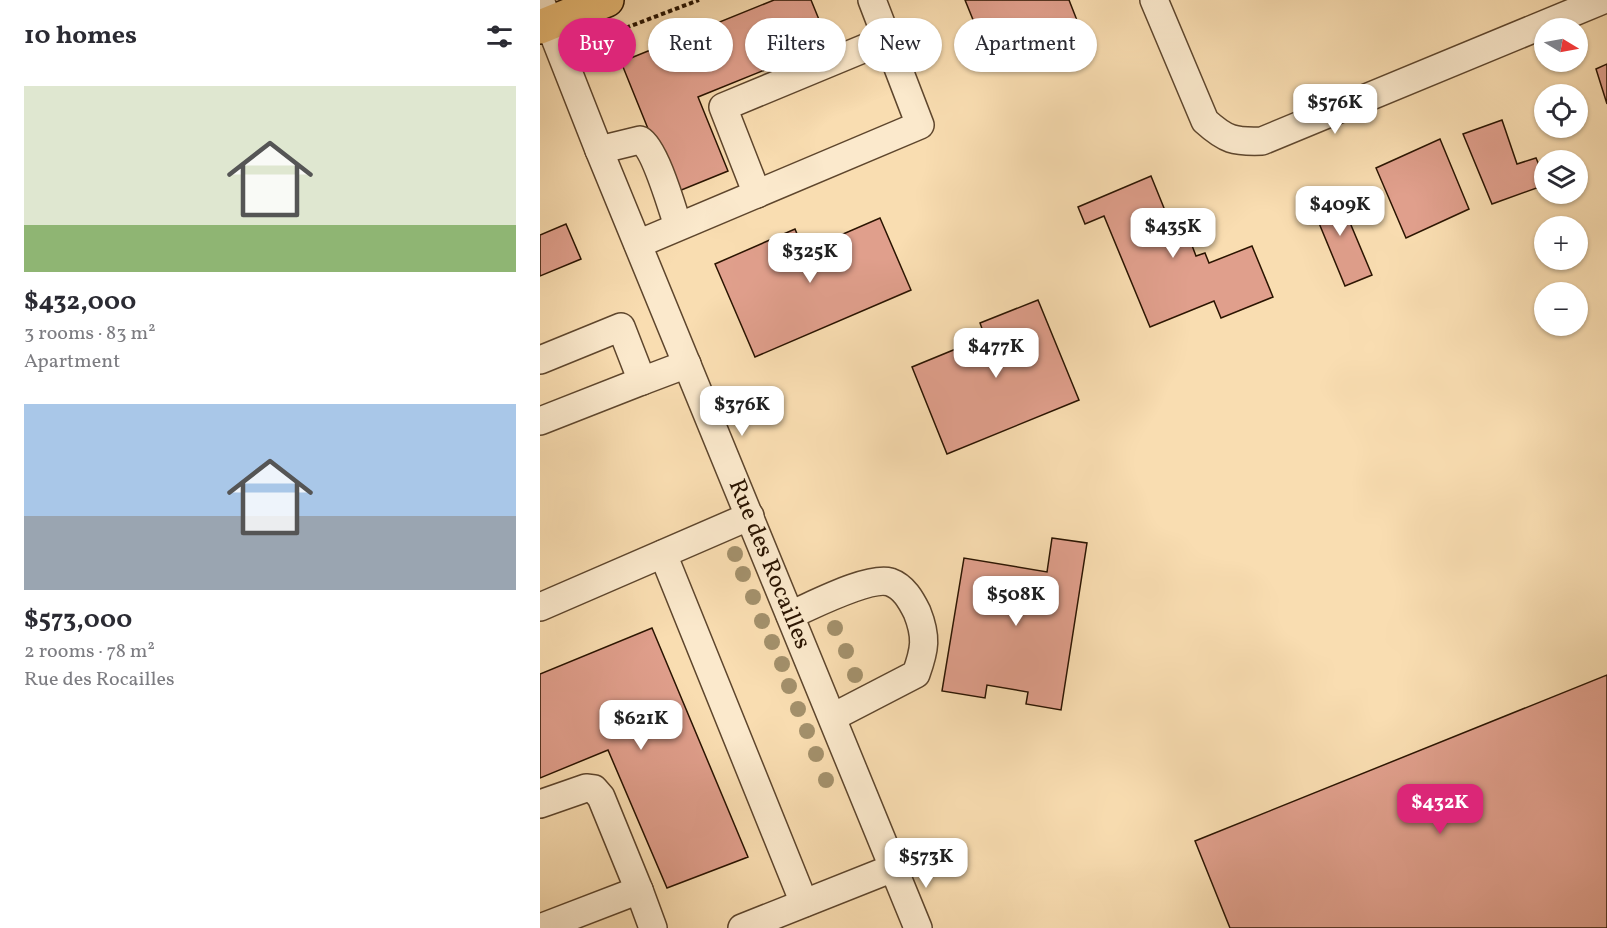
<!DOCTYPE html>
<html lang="en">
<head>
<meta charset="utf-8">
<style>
  body { margin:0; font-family:Vollkorn,serif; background:#f2f2f3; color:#2b2b33; height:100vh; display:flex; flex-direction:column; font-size:22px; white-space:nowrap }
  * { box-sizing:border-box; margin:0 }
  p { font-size:20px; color:#7c7c81 }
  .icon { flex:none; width:33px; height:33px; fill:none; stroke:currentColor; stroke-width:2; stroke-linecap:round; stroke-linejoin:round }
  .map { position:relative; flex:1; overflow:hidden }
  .side { display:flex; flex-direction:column; background:#fff; width:540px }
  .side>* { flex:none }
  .top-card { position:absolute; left:18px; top:18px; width:570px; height:54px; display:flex; gap:12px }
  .needle { width:39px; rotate:100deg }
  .fabs { position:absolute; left:994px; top:18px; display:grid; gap:12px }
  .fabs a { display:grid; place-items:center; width:54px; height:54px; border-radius:50%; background:#fff; box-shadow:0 2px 4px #0004; font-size:30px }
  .price { position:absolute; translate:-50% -51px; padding:0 14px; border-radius:12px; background:#fff; color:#222; font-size:20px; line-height:39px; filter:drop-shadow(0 2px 3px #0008) }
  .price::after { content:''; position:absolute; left:50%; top:36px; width:18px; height:14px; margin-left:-9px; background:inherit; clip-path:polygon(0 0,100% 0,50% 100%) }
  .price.current { background:#db2777; color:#fff }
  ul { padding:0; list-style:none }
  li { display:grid; align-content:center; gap:12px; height:318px; padding:0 24px }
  li span { display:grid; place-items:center; height:186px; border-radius:0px; color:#555 }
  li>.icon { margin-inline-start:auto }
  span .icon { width:108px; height:108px; fill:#fffc; stroke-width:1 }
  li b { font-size:26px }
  h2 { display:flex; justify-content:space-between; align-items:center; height:72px; padding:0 24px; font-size:26px }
  .tag { padding:0 21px; border-radius:27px; background:#fff; box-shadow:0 2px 4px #0004; font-size:21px; line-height:54px }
  .tag.current { background:#db2777; color:#fff }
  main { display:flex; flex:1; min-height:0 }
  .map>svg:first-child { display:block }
</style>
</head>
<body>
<main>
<section class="side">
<h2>10 homes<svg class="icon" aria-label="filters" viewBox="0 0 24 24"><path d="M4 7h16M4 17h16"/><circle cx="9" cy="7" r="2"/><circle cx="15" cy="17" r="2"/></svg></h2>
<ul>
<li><span style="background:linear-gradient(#dfe7d0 75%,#8fb573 0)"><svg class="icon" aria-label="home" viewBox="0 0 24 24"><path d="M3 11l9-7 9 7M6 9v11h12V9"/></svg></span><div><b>$432,000</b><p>3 rooms · 83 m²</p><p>Apartment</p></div></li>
<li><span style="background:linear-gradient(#a9c7e8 60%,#9aa5b1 0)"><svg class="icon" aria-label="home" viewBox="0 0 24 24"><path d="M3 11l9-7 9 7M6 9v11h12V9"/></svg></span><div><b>$573,000</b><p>2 rooms · 78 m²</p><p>Rue des Rocailles</p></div></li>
</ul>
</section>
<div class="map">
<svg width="1067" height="928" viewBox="0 0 1067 928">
  <rect width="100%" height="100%" fill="#f9ddb1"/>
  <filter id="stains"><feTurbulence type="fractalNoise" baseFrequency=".00333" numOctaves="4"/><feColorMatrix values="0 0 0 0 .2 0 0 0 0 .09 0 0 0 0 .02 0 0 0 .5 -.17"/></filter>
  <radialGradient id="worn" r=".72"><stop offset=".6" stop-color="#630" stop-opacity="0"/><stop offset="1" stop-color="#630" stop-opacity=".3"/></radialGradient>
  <!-- building -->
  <path fill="#e09f8c" stroke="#2a1401" stroke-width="1.5" d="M234,0H271L289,44L158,97L188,171L134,193L81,62Z
    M425,0H529L540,28L451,64Z
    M1067,64V104L1056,69Z
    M962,120L977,164L996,158L1005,179V185L952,204L923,134Z
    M900,139L929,209L866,238L836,168Z
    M611,176L637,240L648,235L656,256L665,253L669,263L712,246L733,297L681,318L674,301L610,327L564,216L545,224L538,207Z
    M795,187L832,275L805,286L769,199Z
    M340,218L371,290L215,357L175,264L255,229L264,251Z
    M26,224L41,259L0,276V235Z
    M498,300L539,400L407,454L372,367L445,337L440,323Z
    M512,538L547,543L521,710L486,704L488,692L447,685L445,698L402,691L424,558L507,572Z
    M112,628L208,857L127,888L68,750L0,778V674Z
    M1067,675V928H690L655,841Z"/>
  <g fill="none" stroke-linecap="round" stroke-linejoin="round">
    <defs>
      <g id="minor">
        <path id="s1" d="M0,0L59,150L378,928"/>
        <path d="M614,0L665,121C686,140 694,142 722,141L1063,0"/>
        <path d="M59,150L100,140C115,148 132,208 138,226"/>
        <path d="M217,194L183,107L347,39"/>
        <path d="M98,244L380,125L332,0"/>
        <path d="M0,360L81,327L102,381L0,421"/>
        <path d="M102,381L147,364"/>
        <path d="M123,554L264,903"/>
        <path d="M0,607L210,516"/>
        <path d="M250,615C272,606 328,576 350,582C364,587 371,600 377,612C387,637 385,649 376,674L293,717"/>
        <path d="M0,804L46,788L54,789L61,797L99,890L0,928"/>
        <path d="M99,890L113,928"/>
        <path d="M202,928L353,868"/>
      </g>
      <path id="major" d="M0,27L67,0"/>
    </defs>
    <!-- minor casing -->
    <use href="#minor" stroke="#5e462d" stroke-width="30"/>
    <!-- major casing -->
    <use href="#major" stroke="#2a1401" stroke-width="36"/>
    <!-- path -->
    <path stroke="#2a1401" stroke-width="4" stroke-dasharray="4.5 3" stroke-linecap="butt" d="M54,33L63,40L75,32L159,0"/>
    <!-- minor -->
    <use href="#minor" stroke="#fbe9cc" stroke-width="27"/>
    <!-- major -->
    <use href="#major" stroke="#ecbe78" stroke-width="33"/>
  </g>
  <!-- trees -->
  <g fill="#a3906b">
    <circle cx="195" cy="554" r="8"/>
    <circle cx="203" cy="574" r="8"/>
    <circle cx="213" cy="597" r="8"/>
    <circle cx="222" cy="621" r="8"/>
    <circle cx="295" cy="628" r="8"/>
    <circle cx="232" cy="642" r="8"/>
    <circle cx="306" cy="651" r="8"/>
    <circle cx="242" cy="664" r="8"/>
    <circle cx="315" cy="675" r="8"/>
    <circle cx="249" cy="686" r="8"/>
    <circle cx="258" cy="709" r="8"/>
    <circle cx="267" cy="731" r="8"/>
    <circle cx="276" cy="754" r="8"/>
    <circle cx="286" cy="780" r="8"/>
  </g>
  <g text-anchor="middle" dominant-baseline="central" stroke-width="4.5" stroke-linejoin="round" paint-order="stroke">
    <!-- street labels -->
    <g font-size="24" fill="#2a1401" stroke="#fbe9cc">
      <text stroke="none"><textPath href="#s1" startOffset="609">Rue des Rocailles</textPath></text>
    </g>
  </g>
  <rect width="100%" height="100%" filter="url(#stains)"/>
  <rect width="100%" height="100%" fill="url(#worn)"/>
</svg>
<div class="fabs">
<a><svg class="needle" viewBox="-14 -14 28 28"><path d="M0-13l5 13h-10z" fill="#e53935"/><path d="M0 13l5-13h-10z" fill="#7c7c81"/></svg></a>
<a><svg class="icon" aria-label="locate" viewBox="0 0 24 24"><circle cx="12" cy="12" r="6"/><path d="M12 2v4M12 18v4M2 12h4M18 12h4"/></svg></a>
<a><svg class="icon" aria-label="layers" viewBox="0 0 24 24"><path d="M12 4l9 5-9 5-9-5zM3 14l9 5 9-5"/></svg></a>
<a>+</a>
<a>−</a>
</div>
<b class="price" style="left:795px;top:135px">$576K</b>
<b class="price" style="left:800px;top:237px">$409K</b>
<b class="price" style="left:633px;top:259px">$435K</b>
<b class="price" style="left:270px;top:284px">$325K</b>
<b class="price" style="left:456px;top:379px">$477K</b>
<b class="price" style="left:202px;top:437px">$376K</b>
<b class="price" style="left:476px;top:627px">$508K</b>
<b class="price" style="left:101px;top:751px">$621K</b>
<b class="price current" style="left:900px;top:835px">$432K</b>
<b class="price" style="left:386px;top:889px">$573K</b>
<div class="top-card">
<a class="tag current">Buy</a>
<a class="tag">Rent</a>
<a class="tag">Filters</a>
<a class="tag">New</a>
<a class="tag">Apartment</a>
</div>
</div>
</main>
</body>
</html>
